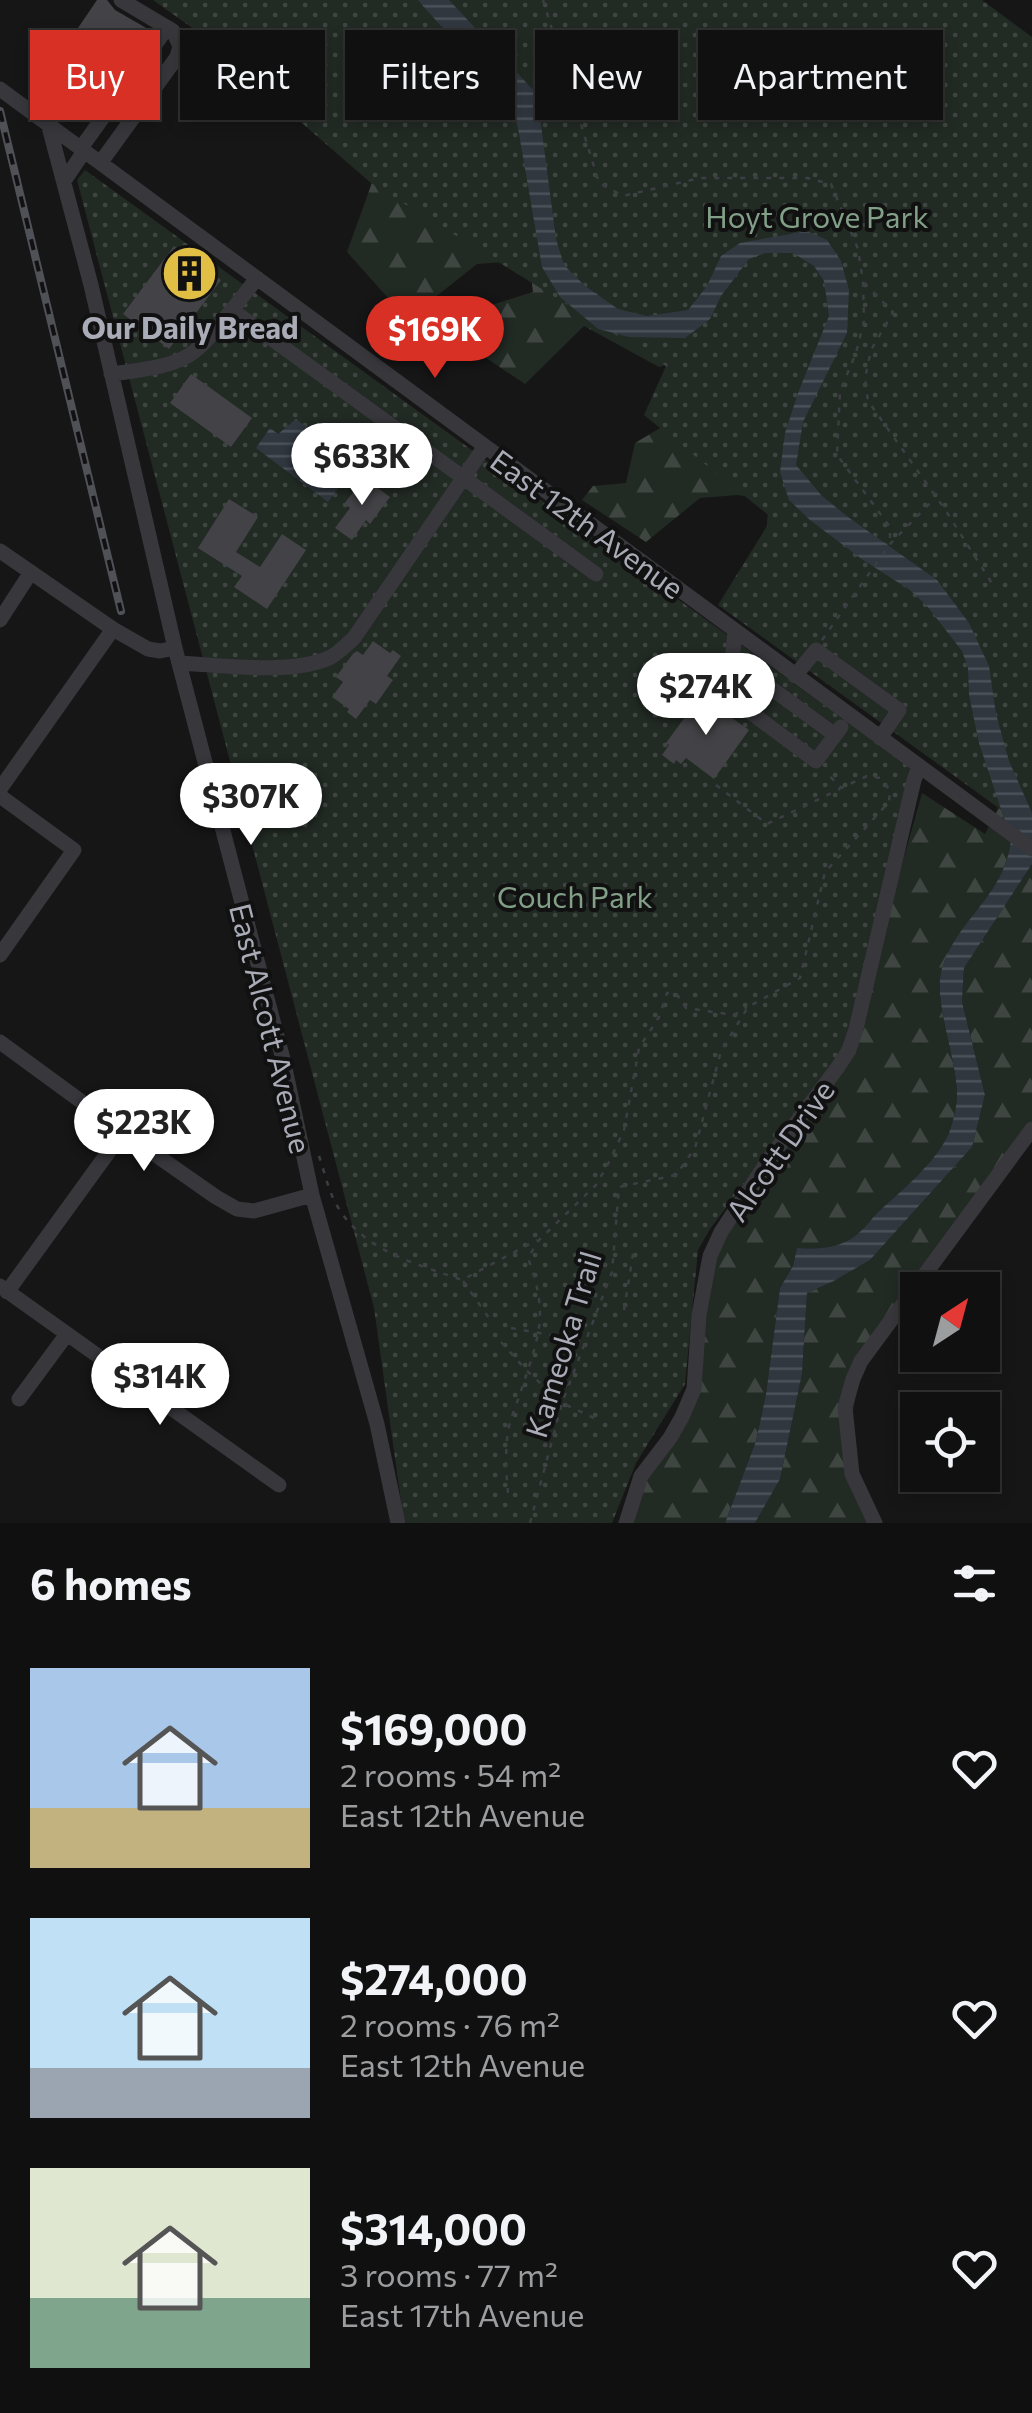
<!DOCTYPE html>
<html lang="en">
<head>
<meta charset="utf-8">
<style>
  body { margin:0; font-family:Commissioner,sans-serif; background:#19191a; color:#f1f3f6; height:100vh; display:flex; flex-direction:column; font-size:38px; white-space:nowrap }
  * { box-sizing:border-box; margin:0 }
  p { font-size:32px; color:#9c9d9f }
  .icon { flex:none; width:55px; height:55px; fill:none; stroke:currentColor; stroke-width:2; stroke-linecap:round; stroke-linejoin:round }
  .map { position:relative; height:1523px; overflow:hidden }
  .side { display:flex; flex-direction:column; background:#101011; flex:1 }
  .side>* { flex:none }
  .banner { position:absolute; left:30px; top:30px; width:972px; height:90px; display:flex; gap:20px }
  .needle { width:65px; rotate:36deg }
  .tools { position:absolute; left:900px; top:1272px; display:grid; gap:20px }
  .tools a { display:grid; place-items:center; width:100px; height:100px; border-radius:0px; background:#101011; box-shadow:0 5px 15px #0003,0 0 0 2px #303031; font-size:50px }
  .price { position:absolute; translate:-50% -85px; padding:0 22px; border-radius:35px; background:#fff; color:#222; font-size:32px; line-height:65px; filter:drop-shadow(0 2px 5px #0008) }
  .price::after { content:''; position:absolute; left:50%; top:60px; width:30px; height:22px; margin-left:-15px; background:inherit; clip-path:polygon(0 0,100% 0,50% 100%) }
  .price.current { background:#d93025; color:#fff }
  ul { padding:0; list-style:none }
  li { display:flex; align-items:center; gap:30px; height:250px; padding:0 30px }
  li span { display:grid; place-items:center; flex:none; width:280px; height:200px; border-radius:0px; color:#555 }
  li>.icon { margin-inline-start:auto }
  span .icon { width:120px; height:120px; fill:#fffc; stroke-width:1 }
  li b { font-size:42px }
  h2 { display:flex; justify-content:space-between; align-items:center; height:120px; padding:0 30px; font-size:42px }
  .pill { padding:0 35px; border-radius:0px; background:#101011; box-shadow:0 5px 15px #0003,0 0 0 2px #303031; font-size:35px; line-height:90px }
  .pill.current { background:#d93025; color:#fff }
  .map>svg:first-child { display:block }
</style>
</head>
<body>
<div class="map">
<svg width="1032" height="1523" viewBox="0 0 1032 1523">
  <defs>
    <pattern id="forest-firs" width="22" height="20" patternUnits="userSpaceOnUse" patternTransform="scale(2.5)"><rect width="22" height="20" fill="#222a24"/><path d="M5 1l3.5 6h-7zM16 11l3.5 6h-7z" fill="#3f4642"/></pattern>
    <pattern id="park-dots" width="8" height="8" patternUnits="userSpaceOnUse" patternTransform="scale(2.5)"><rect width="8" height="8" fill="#222a24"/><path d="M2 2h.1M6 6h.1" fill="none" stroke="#3f4642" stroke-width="1.8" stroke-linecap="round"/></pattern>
    <pattern id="water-rules" width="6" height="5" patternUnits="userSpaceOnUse" patternTransform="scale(2.5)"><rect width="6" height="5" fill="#30373f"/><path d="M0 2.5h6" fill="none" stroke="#4b5158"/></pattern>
  </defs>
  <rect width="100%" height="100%" fill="#161617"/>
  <!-- forest -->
  <path fill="url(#forest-firs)" d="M162,0H418L440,25L489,69L508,93L518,128L542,267L560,297L598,329L629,337L685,338L710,319L721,296L749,259L765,253H793L814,266L824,281L829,316L798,393L785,433L780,472L789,499L810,520L863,560L910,590L927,606L962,651L968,668L969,695L979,743L1011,839C1005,898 954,920 941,974C934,1003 957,1060 957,1095C957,1106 953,1122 949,1133C935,1165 902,1190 877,1213C869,1222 860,1234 849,1240C832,1249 816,1249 797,1248L793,1266L780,1288L766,1394L756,1441L725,1523H629L641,1476L694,1389L699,1315L721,1232L856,1029L922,793L985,834L999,806L973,788L926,680L906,684L870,651L895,645L880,588L849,632C815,616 817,619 785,638L791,590L735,598L746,573L793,554L766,536L769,499L737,495L700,498L646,542L582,500L593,486L626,483L635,443L682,415L718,349L659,367L584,326L525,384L434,323L533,292L529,260L477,264L414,314L390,300L347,252L374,177L200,27Z
    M1032,864V1124L868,1362L858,1383L847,1443L868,1523H755L780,1479L802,1374L807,1293L834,1281L870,1260L972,1147L985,1095L962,1002L964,968Z"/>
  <!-- park -->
  <path fill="url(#park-dots)" d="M153,0H982L1032,37V832L718,605L772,518L644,415L666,366L371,183L191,27Z
    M85,170L911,768L844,1051L710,1229L698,1250L685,1384L636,1463L612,1523H406L402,1508L374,1308L77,180Z"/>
  <!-- water -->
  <path fill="url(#water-rules)" d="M418,0H449L537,94L556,239L564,265L585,286L618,309L647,316L688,310L707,286L721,256L740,243L807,231L827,240L841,261L849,290L847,333L803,422L796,465L821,495L848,517L937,580L969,623L989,666L996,714L1009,761L1032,813V864L964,968L962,1002L985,1095L972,1147L870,1260L834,1281L807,1293L802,1374L780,1479L755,1523H725L756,1441L766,1394L780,1288L793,1266L797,1248C816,1249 832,1249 849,1240C860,1234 869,1222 877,1213C902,1190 935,1164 949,1133C953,1122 957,1106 957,1095C957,1060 934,1003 941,973C954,920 1005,898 1011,839L979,743L969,695L968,668L962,651L927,606L910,590L863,560L810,520L789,500L780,472L785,433L798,393L829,316L824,281L814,266L793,253H765L749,259L721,296L710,319L685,338L629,337L598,329L560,297L542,267L518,128L508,93L489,69L440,25Z
    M296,419L309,429L302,452L342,483L328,502L256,448L270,428L278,434Z"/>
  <!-- building -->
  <path fill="#434347" d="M97,0H107L115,10L148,29L110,83L63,50Z
    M174,246L221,280L169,349L123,314Z
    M191,374L252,418L231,447L170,403Z
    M364,478L390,497L370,524L366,520L352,540L335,528L350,508L344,504Z
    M229,499L258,517L236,552L260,567L282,534L306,550L267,609L234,587L242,576L198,548Z
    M373,641L390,653L393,650L401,656L387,676L393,680L376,704L370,700L356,719L347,712L349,709L332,697L343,682L336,677L352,655L357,651L363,655Z
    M701,695L721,709L723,706L728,708L732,712L729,716L749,730L714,779L686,758L681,764L676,760L674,764L662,755L669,745L666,743Z"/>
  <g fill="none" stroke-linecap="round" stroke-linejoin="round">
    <!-- path -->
    <path stroke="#3d3e43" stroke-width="2.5" stroke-dasharray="5 8" stroke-linecap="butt" d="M543,0L599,183L623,196L700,178H807L831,184L858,249L863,282L864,321L856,353L840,391L837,455L890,527V544
      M864,283L893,312L871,350L865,378L868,401L944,508L995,588
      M822,640L890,544L935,498
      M716,785L767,824L840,789
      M319,1156C325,1173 329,1194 339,1209C366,1252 417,1264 462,1280L537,1240
      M463,1281L489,1318
      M624,1310L633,1254
      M511,1328L584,1341
      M501,1342L527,1371L562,1403L594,1418
      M508,1493C506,1473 505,1451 508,1431C510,1419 516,1406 520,1394C538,1338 550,1317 528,1258L539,1240L596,1185L607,1166L624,1130L639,1048L659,1017L667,993H676L686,1008L734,1015L747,1007
      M530,1523L562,1403L612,1272L619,1187L676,1175L695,1148L721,1051L748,1007L800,978L825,872L889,802L890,790L880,778L867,776L841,788L826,772"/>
    <!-- minor -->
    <path stroke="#37373c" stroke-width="15" d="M0,89L1032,849
      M48,123L91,285L175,648L283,1059L312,1195L377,1424L398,1523
      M81,148L167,28
      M101,162L177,57L180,46L173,31L121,0
      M64,181L85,150
      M257,278L232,310L596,574
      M111,374C138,370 174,368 195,351C209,340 220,323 232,310
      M0,551L113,629L148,649L160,651L175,648
      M0,620L31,572
      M179,663C222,665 290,675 329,658C338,654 346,645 354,638L485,446
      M731,671L735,631
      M795,676L816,650L899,710L880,738
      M729,697L724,692L725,676L731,671L745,669L835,735
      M738,703L816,761L841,727
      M0,789L113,629
      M0,796L74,850L0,955
      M0,1042L123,1132L216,1197L237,1209L254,1211L312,1195
      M0,1286L279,1485
      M7,1292L123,1132
      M19,1399L67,1334
      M626,1523L641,1476L670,1438L682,1417L694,1389L699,1315L710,1256L721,1232L769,1159L838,1067L849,1050L856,1029L914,780L919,767
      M875,1523L852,1474L845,1407L853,1379L861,1361L1032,1129"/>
    <defs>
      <path id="rail" d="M0,111L121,611"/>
    </defs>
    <!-- rail casing -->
    <use href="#rail" stroke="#505157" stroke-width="8"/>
    <!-- rail -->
    <use href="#rail" stroke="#111112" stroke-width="4" stroke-dasharray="11" stroke-linecap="butt"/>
  </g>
  <!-- icons -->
  <defs>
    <symbol id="building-disc" viewBox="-11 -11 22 22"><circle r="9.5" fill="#e1bf44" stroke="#111112"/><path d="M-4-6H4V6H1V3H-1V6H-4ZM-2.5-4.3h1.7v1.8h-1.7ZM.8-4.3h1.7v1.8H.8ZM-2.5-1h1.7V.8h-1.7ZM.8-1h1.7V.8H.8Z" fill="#111"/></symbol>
  </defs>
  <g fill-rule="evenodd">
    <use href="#building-disc" x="158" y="242" width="63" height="63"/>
  </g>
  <g text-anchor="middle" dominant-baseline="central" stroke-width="8" stroke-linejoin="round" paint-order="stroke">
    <!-- park labels -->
    <g font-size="30" fill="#829f87" stroke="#111112">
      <text x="817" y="215">Hoyt Grove Park</text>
      <text x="575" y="895">Couch Park</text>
    </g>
    <!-- poi labels -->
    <g font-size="30" font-weight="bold" fill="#a9abb6" stroke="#111112">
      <text x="190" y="326">Our Daily Bread</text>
    </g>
    <!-- street labels -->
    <g font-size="30" fill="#a9abb6" stroke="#111112">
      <text transform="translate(588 523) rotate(36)">East 12th Avenue</text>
      <text transform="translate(272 1028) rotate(76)">East Alcott Avenue</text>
      <text transform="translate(779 1150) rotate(-55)">Alcott Drive</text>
      <text transform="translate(562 1344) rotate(-73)">Kameoka Trail</text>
    </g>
  </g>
</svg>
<div class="tools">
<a><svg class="needle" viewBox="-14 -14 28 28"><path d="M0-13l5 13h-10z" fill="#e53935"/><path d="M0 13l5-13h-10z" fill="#9c9d9f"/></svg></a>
<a><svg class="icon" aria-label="locate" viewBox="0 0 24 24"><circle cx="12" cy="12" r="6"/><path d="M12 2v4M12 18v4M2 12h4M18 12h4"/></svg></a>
</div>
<b class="price current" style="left:435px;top:381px">$169K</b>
<b class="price" style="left:362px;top:508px">$633K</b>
<b class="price" style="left:706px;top:738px">$274K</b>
<b class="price" style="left:251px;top:848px">$307K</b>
<b class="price" style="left:144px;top:1174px">$223K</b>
<b class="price" style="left:160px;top:1428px">$314K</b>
<div class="banner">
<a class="pill current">Buy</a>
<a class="pill">Rent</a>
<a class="pill">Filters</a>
<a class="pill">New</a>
<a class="pill">Apartment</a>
</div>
</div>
<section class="side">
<h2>6 homes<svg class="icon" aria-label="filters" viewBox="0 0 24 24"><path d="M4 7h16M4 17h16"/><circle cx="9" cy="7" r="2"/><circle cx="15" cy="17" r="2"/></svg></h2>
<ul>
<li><span style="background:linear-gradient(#a9c7e8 70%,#c2b280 0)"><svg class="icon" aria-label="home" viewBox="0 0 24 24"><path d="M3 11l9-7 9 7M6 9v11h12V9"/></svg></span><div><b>$169,000</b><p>2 rooms · 54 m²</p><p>East 12th Avenue</p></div><svg class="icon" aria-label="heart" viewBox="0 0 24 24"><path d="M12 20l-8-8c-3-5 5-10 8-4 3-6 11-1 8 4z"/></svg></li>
<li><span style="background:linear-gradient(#bfe0f5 75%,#9aa5b1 0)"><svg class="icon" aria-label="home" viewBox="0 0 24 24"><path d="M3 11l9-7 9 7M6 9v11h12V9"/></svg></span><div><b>$274,000</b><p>2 rooms · 76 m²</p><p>East 12th Avenue</p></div><svg class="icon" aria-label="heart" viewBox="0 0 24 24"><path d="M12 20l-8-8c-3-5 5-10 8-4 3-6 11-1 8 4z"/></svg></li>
<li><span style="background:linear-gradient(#dfe7d0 65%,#7fa58c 0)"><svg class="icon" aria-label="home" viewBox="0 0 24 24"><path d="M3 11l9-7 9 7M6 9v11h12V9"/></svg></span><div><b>$314,000</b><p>3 rooms · 77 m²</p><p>East 17th Avenue</p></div><svg class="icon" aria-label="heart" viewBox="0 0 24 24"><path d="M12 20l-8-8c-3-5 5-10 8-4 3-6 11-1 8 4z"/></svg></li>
</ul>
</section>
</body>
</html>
